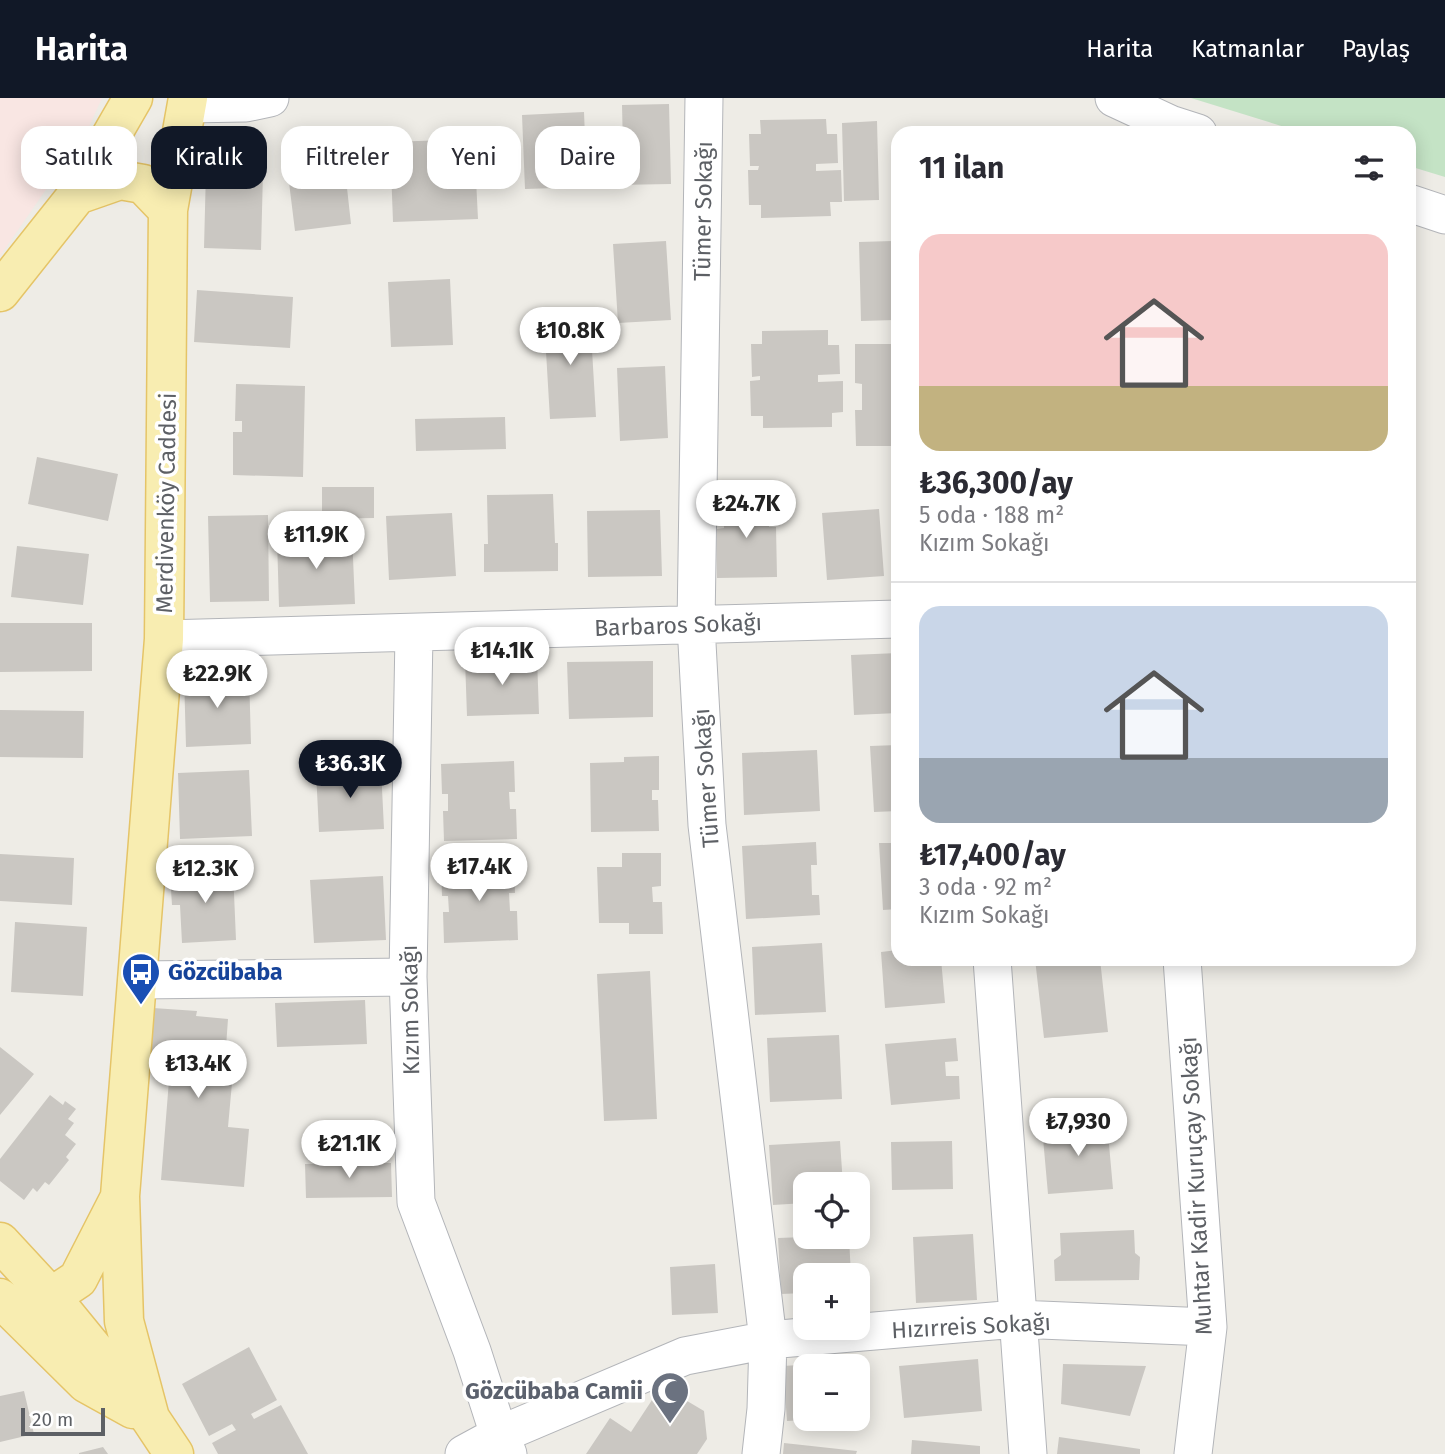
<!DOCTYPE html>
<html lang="tr">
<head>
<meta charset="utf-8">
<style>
  body { margin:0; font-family:"Fira Sans",sans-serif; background:#f7f7f7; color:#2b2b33; height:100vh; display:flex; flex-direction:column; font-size:26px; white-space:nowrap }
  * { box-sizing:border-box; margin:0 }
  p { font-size:23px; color:#7c7c81 }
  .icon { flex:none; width:38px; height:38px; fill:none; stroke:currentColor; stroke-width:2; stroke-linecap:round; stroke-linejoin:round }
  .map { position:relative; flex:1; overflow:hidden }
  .panel { position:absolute; left:891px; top:28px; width:525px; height:840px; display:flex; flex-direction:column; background:#fff; border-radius:21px; box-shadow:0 4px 18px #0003 }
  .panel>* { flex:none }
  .hud { position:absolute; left:21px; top:28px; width:665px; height:63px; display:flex; gap:14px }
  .fabs { position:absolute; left:793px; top:1074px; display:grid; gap:14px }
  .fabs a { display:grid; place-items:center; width:77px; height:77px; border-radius:14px; background:#fff; box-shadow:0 4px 18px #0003; font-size:35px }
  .scale { position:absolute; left:21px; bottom:18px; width:84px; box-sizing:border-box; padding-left:7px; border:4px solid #5d6065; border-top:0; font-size:19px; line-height:24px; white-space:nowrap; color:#5d6065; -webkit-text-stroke:5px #fff; paint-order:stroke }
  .price { position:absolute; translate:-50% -60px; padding:0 16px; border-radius:24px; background:#fff; color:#222; font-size:23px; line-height:46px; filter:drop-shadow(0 2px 4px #0008) }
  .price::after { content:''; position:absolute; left:50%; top:42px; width:21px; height:16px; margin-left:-10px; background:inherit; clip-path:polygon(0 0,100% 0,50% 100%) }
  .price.current { background:#111827; color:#fff }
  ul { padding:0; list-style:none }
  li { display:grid; align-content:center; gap:14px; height:371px; padding:0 28px }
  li+li { border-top:2px solid #e1e1e2 }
  li span { display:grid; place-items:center; height:217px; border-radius:21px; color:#555 }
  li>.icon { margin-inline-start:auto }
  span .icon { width:126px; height:126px; fill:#fffc; stroke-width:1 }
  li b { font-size:30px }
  h2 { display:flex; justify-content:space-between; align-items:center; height:84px; padding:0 28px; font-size:30px }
  .pill { padding:0 24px; border-radius:21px; background:#fff; box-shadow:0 4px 18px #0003; font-size:24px; line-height:63px }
  .pill.current { background:#111827; color:#fff }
  header { display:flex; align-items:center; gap:42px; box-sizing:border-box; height:98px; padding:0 35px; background:#111827; color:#fff }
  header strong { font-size:33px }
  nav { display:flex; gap:38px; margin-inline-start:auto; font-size:24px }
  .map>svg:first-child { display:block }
</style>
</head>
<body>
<header>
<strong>Harita</strong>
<nav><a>Harita</a><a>Katmanlar</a><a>Paylaş</a></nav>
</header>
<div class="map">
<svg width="1445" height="1356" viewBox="0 0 1445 1356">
  <rect width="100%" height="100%" fill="#eeece6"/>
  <!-- medical -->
  <path fill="#f9e6e3" d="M0,0H102L88,31L0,158Z"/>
  <!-- green -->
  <path fill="#c4e3c5" d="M1191,0H1445V79L1409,68V35H1304Z"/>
  <!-- building -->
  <path fill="#cac7c2" d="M669,6L671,86L616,87L615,58L623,50L622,7Z
    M584,14L587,89L525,91L522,17Z
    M826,21L827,36H837L838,65L816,66V73L841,72L842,104H830L831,118L761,120V107H749L748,72H758L759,68H750L749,36H761L760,22Z
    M877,23L879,102L844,103L842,25Z
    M474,41L478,121L393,124L390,44Z
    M342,45L351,126L295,133L285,52Z
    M206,72L263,74L261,152L204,150Z
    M666,143L671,222L618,225L613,146Z
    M893,143L895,222L861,223L859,144Z
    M450,181L453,247L391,249L388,184Z
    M197,192L293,199L290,250L194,244Z
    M590,218L596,319L550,321L544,220Z
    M828,232V247H839L840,276L818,277V284L843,283V314L832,315V329L763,330V318H751L750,283L760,282V278L752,279L751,246H762V233Z
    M855,246H898V288H891V310H898V348H856L855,312H862V286L855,285Z
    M665,268L668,340L620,343L617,270Z
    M236,286L305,288L303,379L233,377V334H242V323H235Z
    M505,319L506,351L416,353L415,321Z
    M37,359L118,376L108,423L28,406Z
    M322,389H374V420L322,421Z
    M553,396L555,445H558V473L484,474V446H488L487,397Z
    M768,398L769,429H776L777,479L717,480L716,431L724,430L723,399Z
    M879,411L884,478L827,482L822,415Z
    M660,412L662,478L588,479L587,413Z
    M452,415L456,478L389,482L386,418Z
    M268,417L269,503L210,504L208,418Z
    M352,437L355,506L279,509L277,440Z
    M17,448L89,456L83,507L11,499Z
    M0,525H92V573L0,574Z
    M898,555V615L854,617L851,557Z
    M537,559L539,616L467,618L465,561Z
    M653,563V619L569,621L567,564Z
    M249,575L251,646L186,649L184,577Z
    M0,612L84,613L83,660L0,659Z
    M898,647V713L874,714L870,648Z
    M817,652L820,713L744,717L742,655Z
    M659,658V692H652V702H658L659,733L591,734L590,665L624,664V659Z
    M514,663L515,694H509L510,711H516L517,741L444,743L443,713H448V696H442L441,666Z
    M381,670L384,731L319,734L316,673Z
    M249,672L252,738L180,741L178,675Z
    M816,744L817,767H811L812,797H819L820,817L746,821L742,748Z
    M879,745H898V811L883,812Z
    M622,755H661V788L652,789L653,804H662L663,836H629V825H599L597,769H622Z
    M0,756L74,760L72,807L0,803Z
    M514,765L515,795H509L510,813H517L518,842L444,845L443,814H449L448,798H442L441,768Z
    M233,772L236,842L182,845L180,807H172L170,776Z
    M383,778L386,842L314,845L310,782Z
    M15,824L87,829L83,898L11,894Z
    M822,845L826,914L755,917L752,849Z
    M898,852V861H941L945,905L885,910L881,854Z
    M1035,861H1100L1108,934L1044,940Z
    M650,873L657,1021L604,1023L597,876Z
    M365,902L367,946L277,949L275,905Z
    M153,910L197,913L196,918L228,921L225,963H234L228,1029L249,1031L244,1089L161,1082L170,970L148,968Z
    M839,937L842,1001L770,1004L767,940Z
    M956,940L958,963L945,964L946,978H959L960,1001L891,1007L885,946Z
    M0,949L34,976L0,1017Z
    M50,997L63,1007L65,1003L76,1011L68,1021L74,1025L65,1037L76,1046L66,1059L69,1062L49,1087L45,1084L37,1094L33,1090L24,1102L0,1083V1061Z
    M1107,1024L1113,1091L1048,1096L1042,1029Z
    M840,1043L843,1087H805V1105L773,1107L769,1047Z
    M952,1043L953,1091L892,1092L891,1044Z
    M391,1065L392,1099L306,1100L305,1066Z
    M1134,1132L1135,1155L1140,1159L1139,1182L1055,1183L1054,1162L1061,1157L1060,1135Z
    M973,1136L977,1202L916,1205L913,1139Z
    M805,1139H849L851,1178H805V1195L781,1196L778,1140Z
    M715,1166L718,1215L672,1217L670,1169Z
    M249,1249L277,1302L251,1316L254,1321L281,1307L308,1356H218L212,1345L236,1332L232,1326L209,1338L182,1286Z
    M978,1261L982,1313L904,1320L899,1268Z
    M864,1263L868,1318L858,1319V1269H805V1322L787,1323L783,1268Z
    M1063,1266L1146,1268L1130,1318L1061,1306Z
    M24,1293L34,1336L0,1344V1298Z
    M672,1294L704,1313L707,1341L697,1356H586L610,1320L631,1334L652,1302Z
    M1059,1339L1140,1351V1356H1057Z
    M912,1342L980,1348V1356H911Z
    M784,1345L857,1353L856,1356H783Z
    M103,1349L108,1356H79V1355Z"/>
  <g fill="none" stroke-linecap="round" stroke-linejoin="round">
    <defs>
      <path id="minor" d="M704,0L696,527L707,727L768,1242L766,1311L761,1356
        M1114,0L1170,26L1198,35
        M187,6L246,5L270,0
        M1409,105L1445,117
        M414,536L408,879L416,1104L472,1253L499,1337L508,1356
        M164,541L898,521
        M992,861L1028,1356
        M1182,861L1208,1229L1193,1356
        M137,882L408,879
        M464,1356L499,1337L685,1258L768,1242L1017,1221L1208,1229"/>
      <path id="major" d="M77,97L120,82L143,86L168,112
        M0,194L77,97L133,0
        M0,1144L51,1199L150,1320L174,1356
        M0,1200L86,1285L133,1311
        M25,1203L51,1199L78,1181L118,1103
        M150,1320L124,1223L120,1098L164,541L168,112L188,0"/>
    </defs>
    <!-- minor casing -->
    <use href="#minor" stroke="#b3b5b9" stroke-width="39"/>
    <!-- major casing -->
    <use href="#major" stroke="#e5c467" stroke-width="41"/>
    <!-- minor -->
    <use href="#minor" stroke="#fff" stroke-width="37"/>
    <!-- major -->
    <use href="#major" stroke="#f8edb1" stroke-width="38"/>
  </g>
  <!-- icons -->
  <defs>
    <symbol id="bus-pin" viewBox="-11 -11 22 30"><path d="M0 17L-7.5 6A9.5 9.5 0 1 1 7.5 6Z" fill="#1a4fb4" stroke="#fff"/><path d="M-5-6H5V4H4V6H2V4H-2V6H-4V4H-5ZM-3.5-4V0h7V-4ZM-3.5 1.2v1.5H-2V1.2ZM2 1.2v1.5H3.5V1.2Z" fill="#fff"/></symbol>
    <symbol id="mosque-pin" viewBox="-11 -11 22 30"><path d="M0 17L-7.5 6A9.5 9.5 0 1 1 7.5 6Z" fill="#6b7280" stroke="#fff"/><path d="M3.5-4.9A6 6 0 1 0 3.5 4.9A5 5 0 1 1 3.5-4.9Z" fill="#fff"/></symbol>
  </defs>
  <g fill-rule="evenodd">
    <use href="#bus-pin" x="119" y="852" width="44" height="60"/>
    <use href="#mosque-pin" x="648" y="1271" width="44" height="60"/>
  </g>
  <g text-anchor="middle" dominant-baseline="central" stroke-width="7" stroke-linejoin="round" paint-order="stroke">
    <!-- street labels -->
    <g font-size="23" fill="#5d6065" stroke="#fff">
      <text transform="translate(703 113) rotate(-89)">Tümer Sokağı</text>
      <text transform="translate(166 405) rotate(-89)">Merdivenköy Caddesi</text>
      <text transform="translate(678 527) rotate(-2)">Barbaros Sokağı</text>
      <text transform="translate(706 680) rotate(-94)">Tümer Sokağı</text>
      <text transform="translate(410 912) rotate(-91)">Kızım Sokağı</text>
      <text transform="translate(1196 1088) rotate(-93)">Muhtar Kadir Kuruçay Sokağı</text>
      <text transform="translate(971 1228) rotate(-3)">Hızırreis Sokağı</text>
    </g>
    <!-- transit labels -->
    <g font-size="23" font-weight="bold" fill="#164399" stroke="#fff" text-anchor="start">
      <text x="168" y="874">Gözcübaba</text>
    </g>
    <!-- worship labels -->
    <g font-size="23" font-weight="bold" fill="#5b616d" stroke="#fff" text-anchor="end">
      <text x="643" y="1293">Gözcübaba Camii</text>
    </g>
  </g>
</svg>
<div class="fabs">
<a><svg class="icon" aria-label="locate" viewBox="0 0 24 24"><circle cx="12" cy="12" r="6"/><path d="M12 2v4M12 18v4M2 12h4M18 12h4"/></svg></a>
<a>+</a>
<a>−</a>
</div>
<div class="scale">20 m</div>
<b class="price" style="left:570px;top:269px">₺10.8K</b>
<b class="price" style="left:746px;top:442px">₺24.7K</b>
<b class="price" style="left:316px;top:473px">₺11.9K</b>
<b class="price" style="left:502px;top:589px">₺14.1K</b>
<b class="price" style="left:217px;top:612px">₺22.9K</b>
<b class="price current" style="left:350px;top:702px">₺36.3K</b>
<b class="price" style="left:479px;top:805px">₺17.4K</b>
<b class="price" style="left:205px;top:807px">₺12.3K</b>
<b class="price" style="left:198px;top:1002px">₺13.4K</b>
<b class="price" style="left:1078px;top:1060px">₺7,930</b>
<b class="price" style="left:349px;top:1082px">₺21.1K</b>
<div class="hud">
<a class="pill">Satılık</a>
<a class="pill current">Kiralık</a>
<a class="pill">Filtreler</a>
<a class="pill">Yeni</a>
<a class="pill">Daire</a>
</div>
<section class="panel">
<h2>11 ilan<svg class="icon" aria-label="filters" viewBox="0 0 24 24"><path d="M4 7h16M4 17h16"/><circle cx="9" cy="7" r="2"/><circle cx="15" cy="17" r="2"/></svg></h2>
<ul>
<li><span style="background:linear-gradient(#f6c9c9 70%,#c2b280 0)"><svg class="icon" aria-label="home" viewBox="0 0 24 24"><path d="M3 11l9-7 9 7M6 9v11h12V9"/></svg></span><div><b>₺36,300/ay</b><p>5 oda · 188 m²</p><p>Kızım Sokağı</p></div></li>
<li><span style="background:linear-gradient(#c9d6e8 70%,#9aa5b1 0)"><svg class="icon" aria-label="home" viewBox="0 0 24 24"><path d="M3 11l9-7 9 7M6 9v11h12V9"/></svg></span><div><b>₺17,400/ay</b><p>3 oda · 92 m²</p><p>Kızım Sokağı</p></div></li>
</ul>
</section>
</div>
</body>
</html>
